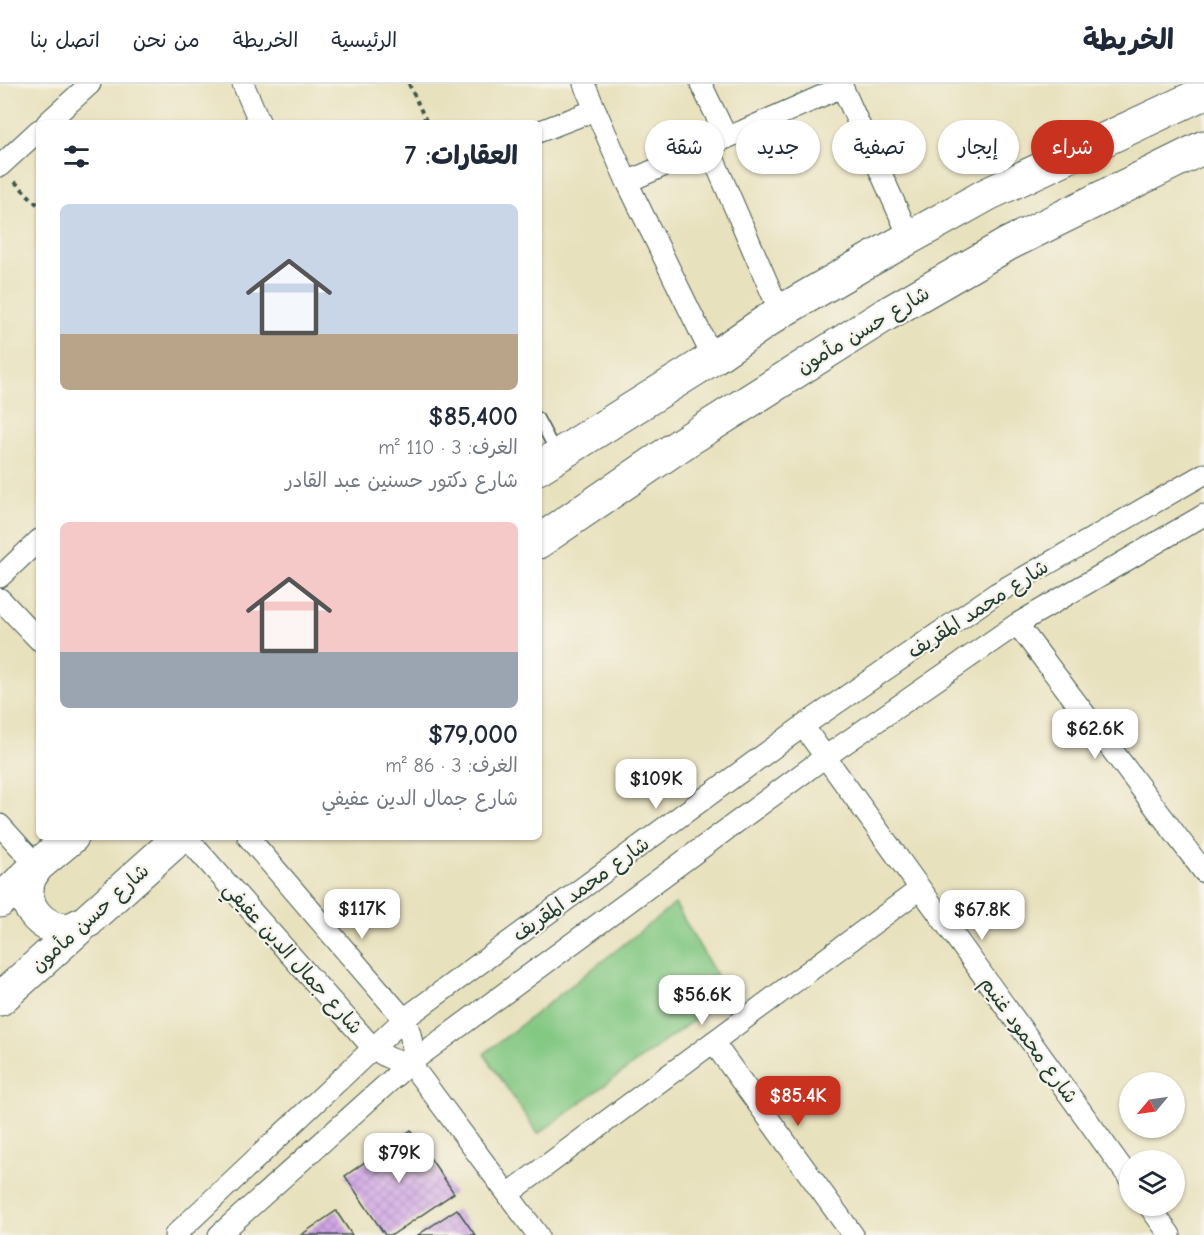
<!DOCTYPE html>
<html lang="ar">
<head>
<meta charset="utf-8">
<style>
  body { margin:0; font-family:"Comic Neue","Playpen Sans Arabic",sans-serif; background:#f2f2f3; color:#1f2937; direction:rtl; height:100vh; display:flex; flex-direction:column; font-size:22px; white-space:nowrap }
  * { box-sizing:border-box; margin:0 }
  p { font-size:20px; color:#747a83 }
  .icon { flex:none; width:33px; height:33px; fill:none; stroke:currentColor; stroke-width:2; stroke-linecap:round; stroke-linejoin:round }
  .map { position:relative; flex:1; overflow:hidden; direction:ltr }
  .sheet { position:absolute; left:36px; top:36px; width:506px; height:720px; display:flex; flex-direction:column; background:#fff; border-radius:9px; box-shadow:0 2px 4px #0004; direction:rtl }
  .sheet>* { flex:none }
  .banner { position:absolute; left:560px; top:36px; width:554px; height:54px; direction:rtl; display:flex; gap:12px }
  .needle { width:39px; rotate:241deg }
  .buttons { position:absolute; left:1119px; top:988px; display:grid; gap:12px }
  .buttons a { display:grid; place-items:center; width:66px; height:66px; border-radius:50%; background:#fff; box-shadow:0 2px 4px #0004; font-size:30px }
  .price { position:absolute; translate:-50% -51px; padding:0 14px; border-radius:12px; background:#fff; color:#222; font-size:20px; line-height:39px; filter:drop-shadow(0 2px 3px #0008) }
  .price::after { content:''; position:absolute; left:50%; top:36px; width:18px; height:14px; margin-left:-9px; background:inherit; clip-path:polygon(0 0,100% 0,50% 100%) }
  .price.on { background:#c8321e; color:#fff }
  ul { padding:0; list-style:none }
  li { display:grid; align-content:center; gap:12px; height:318px; padding:0 24px }
  li span { display:grid; place-items:center; height:186px; border-radius:9px; color:#555 }
  li>.icon { margin-inline-start:auto }
  span .icon { width:108px; height:108px; fill:#fffc; stroke-width:1 }
  li b { font-size:26px }
  h2 { display:flex; justify-content:space-between; align-items:center; height:72px; padding:0 24px; font-size:26px }
  .tag { padding:0 21px; border-radius:27px; background:#fff; box-shadow:0 2px 4px #0004; font-size:21px; line-height:54px }
  .tag.on { background:#c8321e; color:#fff }
  header { display:flex; align-items:center; gap:36px; box-sizing:border-box; height:84px; padding:0 30px; background:#fff; border-bottom:2px solid #e0e1e3 }
  header strong { font-size:28px }
  nav { display:flex; gap:33px; margin-inline-start:auto; font-size:21px }
  .map>svg:first-child { display:block }
</style>
</head>
<body>
<header>
<strong>الخريطة</strong>
<nav><a>الرئيسية</a><a>الخريطة</a><a>من نحن</a><a>اتصل بنا</a></nav>
</header>
<div class="map">
<svg width="1204" height="1151" viewBox="0 0 1204 1151">
  <defs>
    <pattern id="building-cross-hatch" width="8" height="8" patternUnits="userSpaceOnUse" patternTransform="scale(1.5)"><rect width="8" height="8" fill="#cea0e6"/><path d="M0 0l8 8M0 8l8-8" fill="none" stroke="#a784bb"/></pattern>
  </defs>
  <rect width="100%" height="100%" fill="#f7f3e8"/>
  <filter id="ink" filterUnits="userSpaceOnUse"><feTurbulence type="fractalNoise" baseFrequency=".0167" numOctaves="2"/><feDisplacementMap in="SourceGraphic" scale="12" xChannelSelector="R" yChannelSelector="G"/><feConvolveMatrix kernelMatrix="1 2 1 2 8 2 1 2 1" color-interpolation-filters="sRGB"/></filter>
  <filter id="wash" filterUnits="userSpaceOnUse"><feTurbulence type="fractalNoise" baseFrequency=".008" numOctaves="4" result="noise"/><feDisplacementMap in="SourceGraphic" scale="24" xChannelSelector="R" yChannelSelector="G"/><feGaussianBlur stdDeviation="1.35" result="paint"/><feColorMatrix in="noise" values="0 0 0 0 0 0 0 0 0 0 0 0 0 0 0 0 0 1.4 0 .05"/><feComposite in="paint" operator="in"/></filter>
  <g filter="url(#wash)">
    <rect width="100%" height="100%" fill="#e8e1bd"/>
    <!-- park -->
    <path fill="#81c781" stroke="#50825a" stroke-width="1.5" d="M675,820L728,911L538,1050L484,970Z"/>
    <g id="blocks">
      <!-- building -->
      <path fill="url(#building-cross-hatch)" d="M411,1046L454,1109L392,1151H385L345,1092Z
        M457,1125L475,1151H418Z
        M336,1127L352,1151H301Z"/>
    </g>
  </g>
  <g filter="url(#ink)">
    <use href="#blocks" fill-opacity="0" stroke="#3d5649" stroke-width="1.5"/>
    <g fill="none" stroke-linecap="round" stroke-linejoin="round">
      <defs>
        <path id="service" d="M538,334L556,368"/>
        <path id="minor" d="M243,0L260,39
          M584,0L627,98L713,274
          M701,0L727,54
          M841,0L910,154
          M47,39L90,0
          M538,48L595,26
          M708,62L780,228
          M0,82L39,46
          M627,98L842,3
          M0,493L39,456
          M0,515L39,556
          M1017,540L1204,788
          M803,642L1130,1095
          M0,741L37,782
          M186,753L373,964C385,973 395,978 410,979
          M248,753L404,935C412,949 414,963 410,979
          M713,958L853,1151
          M410,979L538,1151
          M508,1110L920,805
          M1149,1122L1170,1151
          M175,1151L404,935L803,642L997,509L1204,390
          M219,1151L410,979L825,673L1017,540L1204,431"/>
        <path id="primary" d="M538,384L713,274L780,228L866,178L988,110L1204,9
          M538,458L686,357L885,231L1008,160L1204,63
          M37,782C34,787 29,793 28,799C22,824 44,848 70,845C76,844 82,839 88,837
          M0,817L37,782L72,753
          M0,915L180,753"/>
      </defs>
      <!-- service casing -->
      <use href="#service" stroke="#3d5649" stroke-width="13"/>
      <!-- minor casing -->
      <use href="#minor" stroke="#3d5649" stroke-width="23"/>
      <!-- primary casing -->
      <use href="#primary" stroke="#3d5649" stroke-width="35"/>
      <!-- path -->
      <path stroke="#3d5649" stroke-width="4" stroke-dasharray="4.5 4.5" stroke-linecap="butt" d="M409,0L427,39
        M15,98L39,122"/>
      <!-- service -->
      <use href="#service" stroke="#fff" stroke-width="10"/>
      <!-- minor -->
      <use href="#minor" stroke="#fff" stroke-width="21"/>
      <!-- primary -->
      <use href="#primary" stroke="#fff" stroke-width="33"/>
    </g>
  </g>
  <g text-anchor="middle" dominant-baseline="central" stroke-width="4.5" stroke-linejoin="round" paint-order="stroke">
    <!-- street labels -->
    <g font-size="20" fill="#1f3d34" stroke="#f7f3e8">
      <text transform="translate(863 246) rotate(-31)">شارع حسن مأمون</text>
      <text transform="translate(978 525) rotate(-33)">شارع محمد المقريف</text>
      <text transform="translate(581 805) rotate(-36)">شارع محمد المقريف</text>
      <text transform="translate(90 834) rotate(-42)">شارع حسن مأمون</text>
      <text transform="translate(293 874) rotate(48)">شارع جمال الدين عفيفي</text>
      <text transform="translate(1029 956) rotate(54)">شارع محمود غنيم</text>
    </g>
  </g>
</svg>
<div class="buttons">
<a><svg class="needle" viewBox="-14 -14 28 28"><path d="M0-13l5 13h-10z" fill="#e53935"/><path d="M0 13l5-13h-10z" fill="#747a83"/></svg></a>
<a><svg class="icon" aria-label="layers" viewBox="0 0 24 24"><path d="M12 4l9 5-9 5-9-5zM3 14l9 5 9-5"/></svg></a>
</div>
<b class="price" style="left:1095px;top:676px">$62.6K</b>
<b class="price" style="left:656px;top:726px">$109K</b>
<b class="price" style="left:362px;top:856px">$117K</b>
<b class="price" style="left:982px;top:857px">$67.8K</b>
<b class="price" style="left:702px;top:942px">$56.6K</b>
<b class="price on" style="left:798px;top:1043px">$85.4K</b>
<b class="price" style="left:399px;top:1100px">$79K</b>
<div class="banner">
<a class="tag on">شراء</a>
<a class="tag">إيجار</a>
<a class="tag">تصفية</a>
<a class="tag">جديد</a>
<a class="tag">شقة</a>
</div>
<section class="sheet">
<h2>العقارات: 7<svg class="icon" aria-label="filters" viewBox="0 0 24 24"><path d="M4 7h16M4 17h16"/><circle cx="9" cy="7" r="2"/><circle cx="15" cy="17" r="2"/></svg></h2>
<ul>
<li><span style="background:linear-gradient(#c9d6e8 70%,#b9a48a 0)"><svg class="icon" aria-label="home" viewBox="0 0 24 24"><path d="M3 11l9-7 9 7M6 9v11h12V9"/></svg></span><div><b>$85,400</b><p>الغرف: 3 · 110 m²</p><p>شارع دكتور حسنين عبد القادر</p></div></li>
<li><span style="background:linear-gradient(#f6c9c9 70%,#9aa5b1 0)"><svg class="icon" aria-label="home" viewBox="0 0 24 24"><path d="M3 11l9-7 9 7M6 9v11h12V9"/></svg></span><div><b>$79,000</b><p>الغرف: 3 · 86 m²</p><p>شارع جمال الدين عفيفي</p></div></li>
</ul>
</section>
</div>
</body>
</html>
